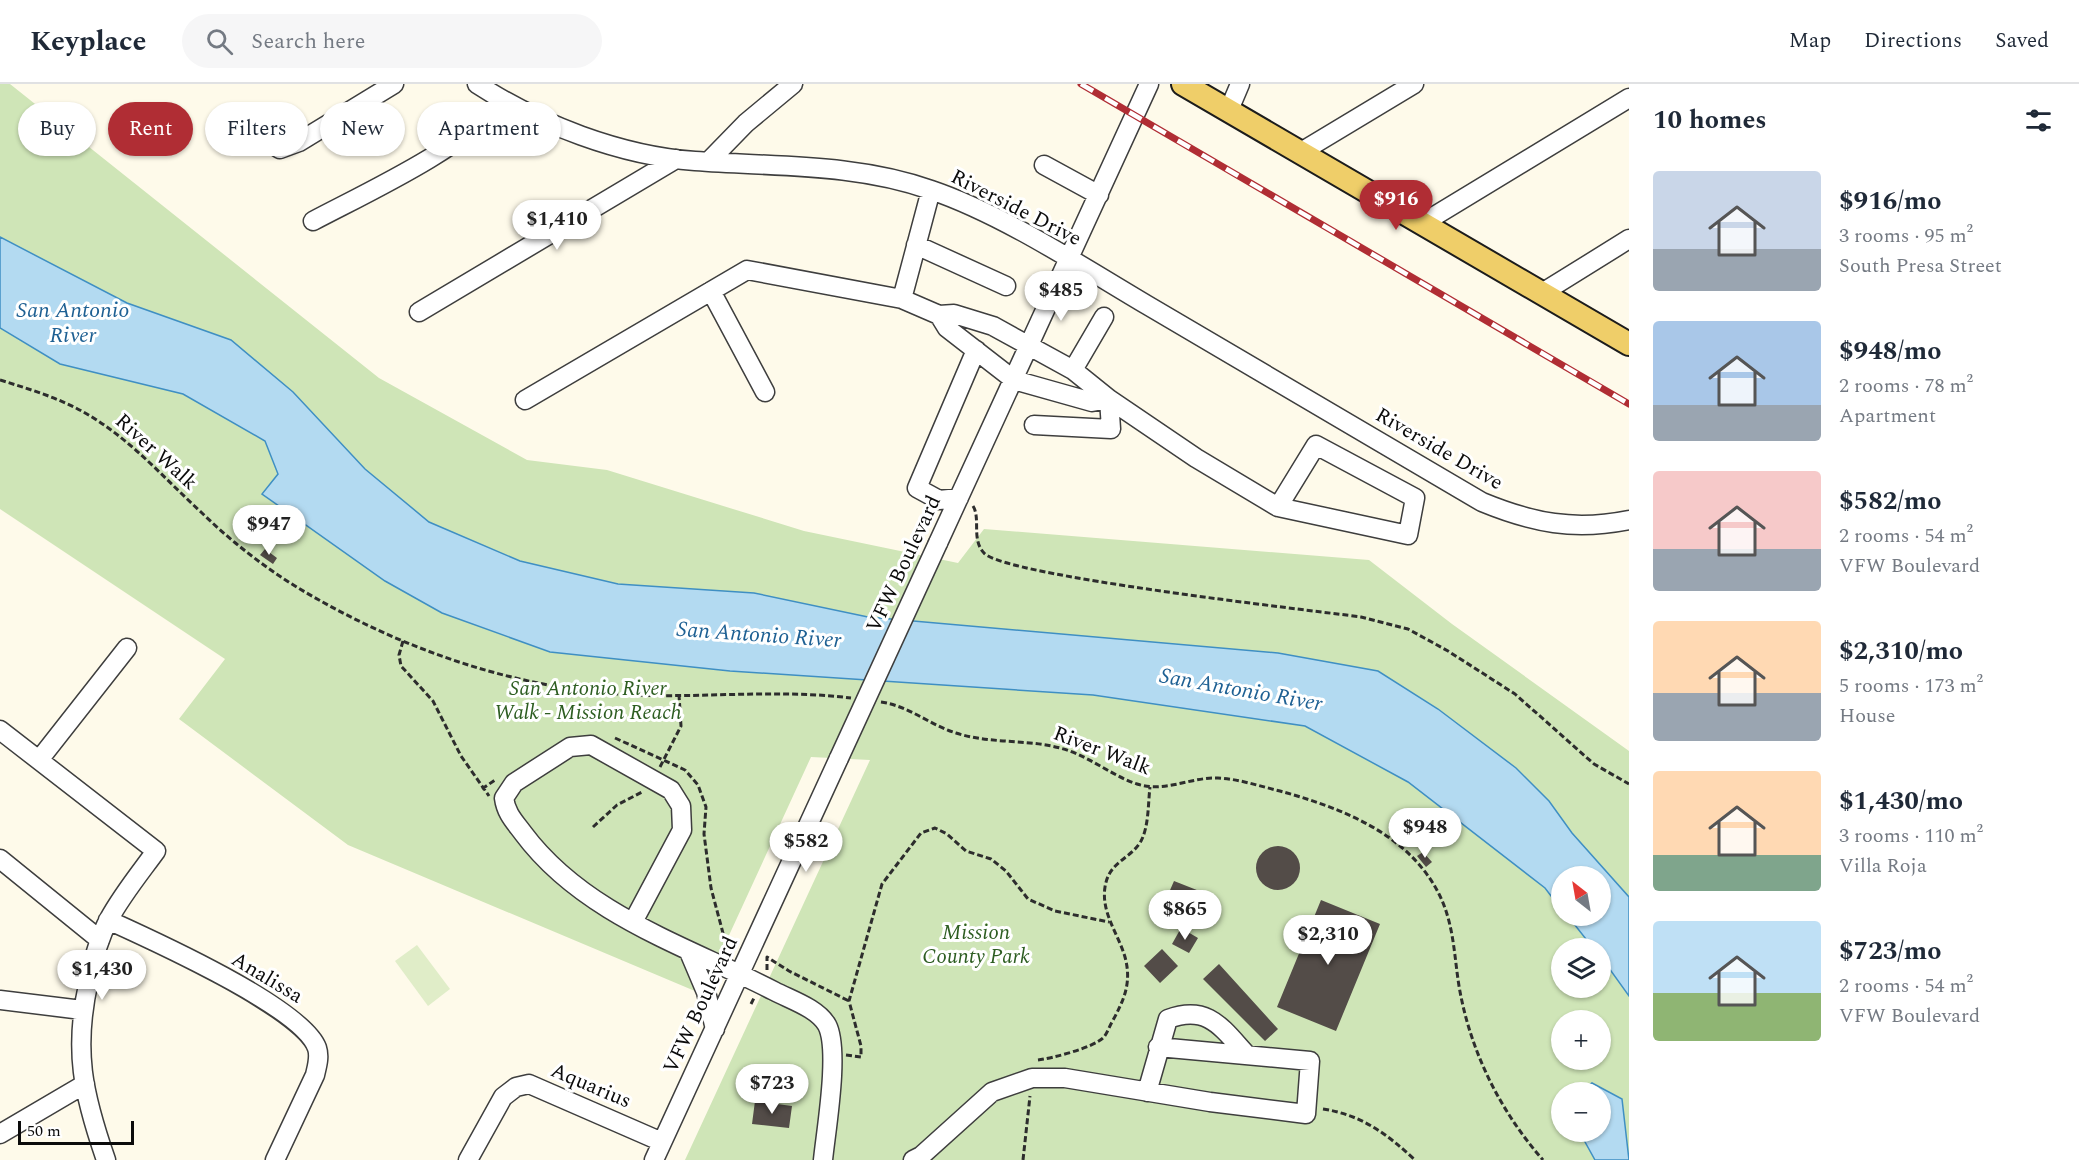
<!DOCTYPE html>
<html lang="en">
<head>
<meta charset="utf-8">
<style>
  body { margin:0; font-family:Spectral,serif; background:#f6f6f7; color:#1f2937; height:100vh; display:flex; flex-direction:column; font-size:22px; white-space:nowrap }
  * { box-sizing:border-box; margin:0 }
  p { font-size:20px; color:#747a83 }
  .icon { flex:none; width:33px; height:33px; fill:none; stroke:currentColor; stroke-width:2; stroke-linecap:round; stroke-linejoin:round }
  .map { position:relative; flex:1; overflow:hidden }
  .panel { display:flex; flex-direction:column; background:#fff; width:450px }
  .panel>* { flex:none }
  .top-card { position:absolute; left:18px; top:18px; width:570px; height:54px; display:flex; gap:12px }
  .needle { width:39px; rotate:329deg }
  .fabs { position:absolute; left:1551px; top:782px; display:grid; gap:12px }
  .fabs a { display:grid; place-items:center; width:60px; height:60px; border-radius:50%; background:#fff; box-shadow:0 2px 4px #0004; font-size:30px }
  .scale { position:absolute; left:18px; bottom:15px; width:116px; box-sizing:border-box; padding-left:6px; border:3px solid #0b0b0b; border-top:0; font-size:16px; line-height:21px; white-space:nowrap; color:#0b0b0b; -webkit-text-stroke:4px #fff; paint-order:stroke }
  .price { position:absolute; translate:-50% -51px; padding:0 14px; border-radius:21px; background:#fff; color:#222; font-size:20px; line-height:39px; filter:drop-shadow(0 2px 3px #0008) }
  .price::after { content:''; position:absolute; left:50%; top:36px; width:18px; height:14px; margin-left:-9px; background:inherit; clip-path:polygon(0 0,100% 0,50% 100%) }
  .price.on { background:#b02d34; color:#fff }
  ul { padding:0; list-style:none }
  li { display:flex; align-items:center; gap:18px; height:150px; padding:0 24px }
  li span { display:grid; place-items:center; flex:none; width:168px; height:120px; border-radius:6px; color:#555 }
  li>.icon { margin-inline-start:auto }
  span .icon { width:72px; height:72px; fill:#fffc; stroke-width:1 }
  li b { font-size:26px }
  h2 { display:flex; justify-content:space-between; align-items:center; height:72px; padding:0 24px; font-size:26px }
  .tag { padding:0 21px; border-radius:27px; background:#fff; box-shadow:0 2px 4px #0004; font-size:21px; line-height:54px }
  .tag.on { background:#b02d34; color:#fff }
  header { display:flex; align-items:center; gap:36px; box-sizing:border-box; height:84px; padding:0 30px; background:#fff; border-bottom:2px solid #e0e1e3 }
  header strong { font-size:28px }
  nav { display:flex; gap:33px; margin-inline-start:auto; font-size:21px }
  .search { width:420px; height:54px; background:#f6f6f7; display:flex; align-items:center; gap:15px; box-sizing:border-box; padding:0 21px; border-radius:33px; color:#747a83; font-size:22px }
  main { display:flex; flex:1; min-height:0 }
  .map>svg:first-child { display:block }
</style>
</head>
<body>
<header>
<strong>Keyplace</strong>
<div class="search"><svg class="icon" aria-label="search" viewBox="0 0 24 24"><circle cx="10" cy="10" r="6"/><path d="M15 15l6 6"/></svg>Search here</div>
<nav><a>Map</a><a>Directions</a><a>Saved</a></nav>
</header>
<main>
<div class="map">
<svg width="1629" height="1076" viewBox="0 0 1629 1076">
  <rect width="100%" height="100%" fill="#fefaea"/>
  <!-- green -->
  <path fill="#cfe5b7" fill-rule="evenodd" d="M0,0H10L379,294L527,376L607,386L804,447L958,479L984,445L1369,476L1452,540L1629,667V1076H685L870,676L811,673L702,910L348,761L179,635L225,575L0,425ZM1562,792H1600V831H1562ZM1562,864H1600V903H1562ZM1562,936H1600V975H1562ZM1562,1008H1600V1047H1562Z"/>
  <!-- pitch -->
  <path fill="#e0edc8" d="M417,861L450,905L428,922L395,877Z"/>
  <!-- water -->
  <path fill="#b3daf1" stroke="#3f8fc3" stroke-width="1.5" d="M0,153L127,219L231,256L293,308L365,385L429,438L520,477L618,500L754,509L868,533L1278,569L1378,587L1438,625L1516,684L1549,717L1572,749L1629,813V912L1601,873L1600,864H1593L1567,831H1600V792H1562L1561,825L1545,804L1408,698L1305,642L1093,611L730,587L550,568L442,529L385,497L262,410L278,390L265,357L183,310L60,280L0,244Z
    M1592,999L1622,1015L1629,1076H1595L1579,1047H1600V1008H1580Z"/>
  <!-- building -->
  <path fill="#534c48" d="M265,465L277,474L273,480L260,471Z
    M1256 784a22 22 0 1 1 44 0a22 22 0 1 1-44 0Z
    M1423,768L1432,778L1426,783L1417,772Z
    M1174,797L1212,812L1202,835L1164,820Z
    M1321,816L1380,840L1336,947L1277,923Z
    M1181,844L1198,854L1189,869L1172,860Z
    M1162,865L1178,882L1160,899L1144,882Z
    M1219,880L1278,945L1265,957L1203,895Z
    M755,1017L792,1022L789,1044L752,1040Z"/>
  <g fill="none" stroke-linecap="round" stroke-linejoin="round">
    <defs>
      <path id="minor" d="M477,0C538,40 621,72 695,77C774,83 855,79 931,106C1002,130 1081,182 1147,221C1258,286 1370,352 1482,418C1533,439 1574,447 1629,436
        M1229,26L1240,0
        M261,42L272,60L280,65L299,58L394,0
        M1301,68L1414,0
        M708,78L746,39L793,0
        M1044,81L1099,111
        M313,137C372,106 459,66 503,18
        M1423,139L1629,14
        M916,161L1006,202
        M711,207L765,308
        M1542,209L1629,155
        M902,215L931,106
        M419,228L676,75
        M1073,286L1104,233
        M1109,315L1196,374L1278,423L1316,361L1415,414L1408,451L1278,423
        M525,316L747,186L902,215L939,231L954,230L993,242L1073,286L1109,315L1092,318L1014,296L947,244L939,231
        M1034,341L1111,345L1109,315
        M959,414L939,416L917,404L976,266
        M938,459L1149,0
        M0,646L156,767C140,789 122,811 109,835C99,854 93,876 89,896C73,966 83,1010 106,1076
        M39,676L127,564
        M0,775L100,856
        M108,836C150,855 303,924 317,964C320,973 317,982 315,991L275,1076
        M633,838L682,746L681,722L671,706L591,661L570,663L514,699L504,714C506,729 514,737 523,749C584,831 687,862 774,907C791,916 817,924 827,941C840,966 826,1046 823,1076
        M689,868L706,908L715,945
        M0,916L82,926
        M1147,1008L1168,935C1208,920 1222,944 1247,971
        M0,1050L85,1000
        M468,1076L503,1013L516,1003L529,1000L662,1058
        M654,1076L839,674
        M913,1076L921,1072L992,1008L1032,994H1065L1210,1018L1306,1030L1310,977L1158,963"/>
      <path id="major" d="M1183,0L1629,260"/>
    </defs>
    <!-- minor casing -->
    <use href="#minor" stroke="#3e3e3e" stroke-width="21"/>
    <!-- major casing -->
    <use href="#major" stroke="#1c1c1c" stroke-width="26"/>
    <!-- path -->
    <path stroke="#2d2d2d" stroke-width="3" stroke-dasharray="6 3" stroke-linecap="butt" d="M0,296C32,306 63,315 92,333C134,359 166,396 202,429C237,463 277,493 319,516C415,570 524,606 634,611C706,614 778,605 851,614
      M973,422C981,435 971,455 984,469C1004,492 1310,526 1361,533L1408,545L1448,567L1515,610L1594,680L1629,700
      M403,557L399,571L401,582L433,617L461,672L489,712
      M881,618C909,622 930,641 956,649C990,660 1026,655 1060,664C1088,671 1110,691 1137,700C1165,709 1190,693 1218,694C1239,695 1259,702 1280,707C1341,724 1408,749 1439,810C1454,840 1454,871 1459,902C1470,967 1500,1027 1543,1076
      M615,654L685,686L698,701L706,723L704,750L711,804L728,868
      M660,683L681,642L679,611
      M482,705L495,696
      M593,743L617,721L642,708
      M767,886V873L789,887L849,917
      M751,920L754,914
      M846,971L861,973V962L849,917L882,800L921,749L935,744L947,750L966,767L991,775L1006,787L1028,815L1055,827L1109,838
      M1038,976C1053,974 1092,964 1103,954C1107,950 1109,943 1112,938C1124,916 1132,899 1125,873C1118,849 1101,829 1105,803C1109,777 1130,776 1141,757C1149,742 1148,719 1150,703
      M1323,1025C1362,1031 1387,1050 1415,1076
      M1023,1076L1030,1012"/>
    <!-- minor -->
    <use href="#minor" stroke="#fff" stroke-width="18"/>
    <!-- major -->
    <use href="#major" stroke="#efce69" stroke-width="22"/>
    <defs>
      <path id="rail" d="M1081,0L1629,320"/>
    </defs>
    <!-- rail casing -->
    <use href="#rail" stroke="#b02d34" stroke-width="7"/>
    <!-- rail -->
    <use href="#rail" stroke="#fff" stroke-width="4.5" stroke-dasharray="14" stroke-linecap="butt"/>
    <defs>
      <path id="minor-bridge" d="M839,674L938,459"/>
    </defs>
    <!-- minor-bridge casing -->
    <use href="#minor-bridge" stroke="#3e3e3e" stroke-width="21" stroke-linecap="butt"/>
    <!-- minor-bridge -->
    <use href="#minor-bridge" stroke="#fff" stroke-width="18"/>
  </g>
  <g text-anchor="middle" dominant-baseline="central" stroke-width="6" stroke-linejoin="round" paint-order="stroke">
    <!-- street labels -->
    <g font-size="21" fill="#0b0b0b" stroke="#fff">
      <text transform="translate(1016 124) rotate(27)">Riverside Drive</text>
      <text transform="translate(1439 365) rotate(30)">Riverside Drive</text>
      <text transform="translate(156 368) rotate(42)">River Walk</text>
      <text transform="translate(904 480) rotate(-65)">VFW Boulevard</text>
      <text transform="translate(1102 667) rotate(21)">River Walk</text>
      <text transform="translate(267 894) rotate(31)">Analissa</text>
      <text transform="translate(701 921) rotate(-65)">VFW Boulevard</text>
      <text transform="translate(591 1002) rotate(23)">Aquarius</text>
    </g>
    <!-- park labels -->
    <g font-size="21" font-style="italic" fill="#2d5d21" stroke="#fff">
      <text x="588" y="605">San Antonio River<tspan x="588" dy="24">Walk - Mission Reach</tspan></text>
      <text x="976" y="849">Mission<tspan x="976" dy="24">County Park</tspan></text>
    </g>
    <!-- water labels -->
    <g font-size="22" font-style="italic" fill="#1e6093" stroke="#fff">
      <text x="73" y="226">San Antonio<tspan x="73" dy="25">River</tspan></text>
      <text transform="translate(759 551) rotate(4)">San Antonio River</text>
      <text transform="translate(1241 606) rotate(10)">San Antonio River</text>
    </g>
  </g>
</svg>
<div class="fabs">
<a><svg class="needle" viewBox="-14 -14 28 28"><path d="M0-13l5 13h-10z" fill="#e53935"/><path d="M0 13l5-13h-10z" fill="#747a83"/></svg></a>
<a><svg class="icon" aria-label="layers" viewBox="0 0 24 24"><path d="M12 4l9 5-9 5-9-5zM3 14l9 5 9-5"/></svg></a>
<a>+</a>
<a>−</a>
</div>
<div class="scale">50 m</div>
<b class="price on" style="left:1396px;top:147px">$916</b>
<b class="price" style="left:557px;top:167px">$1,410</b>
<b class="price" style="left:1061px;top:238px">$485</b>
<b class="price" style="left:269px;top:472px">$947</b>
<b class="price" style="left:1425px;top:775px">$948</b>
<b class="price" style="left:806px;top:789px">$582</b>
<b class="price" style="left:1185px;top:857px">$865</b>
<b class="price" style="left:1328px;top:882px">$2,310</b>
<b class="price" style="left:102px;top:917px">$1,430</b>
<b class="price" style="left:772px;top:1031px">$723</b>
<div class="top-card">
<a class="tag">Buy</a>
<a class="tag on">Rent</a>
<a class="tag">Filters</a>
<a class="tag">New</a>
<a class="tag">Apartment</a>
</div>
</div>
<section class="panel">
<h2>10 homes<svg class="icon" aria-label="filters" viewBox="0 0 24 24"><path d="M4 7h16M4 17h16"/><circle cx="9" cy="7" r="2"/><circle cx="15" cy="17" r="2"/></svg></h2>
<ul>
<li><span style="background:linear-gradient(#c9d6e8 65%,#9aa5b1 0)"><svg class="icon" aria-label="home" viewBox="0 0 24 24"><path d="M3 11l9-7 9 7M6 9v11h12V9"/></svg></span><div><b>$916/mo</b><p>3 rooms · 95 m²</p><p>South Presa Street</p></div></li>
<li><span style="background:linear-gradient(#a9c7e8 70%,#9aa5b1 0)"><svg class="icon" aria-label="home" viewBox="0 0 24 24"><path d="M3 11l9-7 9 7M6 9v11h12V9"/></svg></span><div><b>$948/mo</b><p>2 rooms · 78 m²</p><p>Apartment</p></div></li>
<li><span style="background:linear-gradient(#f6c9c9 65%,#9aa5b1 0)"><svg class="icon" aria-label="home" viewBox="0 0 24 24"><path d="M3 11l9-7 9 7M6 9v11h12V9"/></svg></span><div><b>$582/mo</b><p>2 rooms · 54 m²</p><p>VFW Boulevard</p></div></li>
<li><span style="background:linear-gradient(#ffd9b3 60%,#9aa5b1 0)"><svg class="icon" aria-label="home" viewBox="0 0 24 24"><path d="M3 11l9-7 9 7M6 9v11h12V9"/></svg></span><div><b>$2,310/mo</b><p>5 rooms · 173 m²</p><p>House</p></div></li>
<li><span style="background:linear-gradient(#ffd9b3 70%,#7fa58c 0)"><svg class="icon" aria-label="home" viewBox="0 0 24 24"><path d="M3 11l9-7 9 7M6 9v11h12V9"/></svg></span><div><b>$1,430/mo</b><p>3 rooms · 110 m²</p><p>Villa Roja</p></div></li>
<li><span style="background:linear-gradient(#bfe0f5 60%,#8fb573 0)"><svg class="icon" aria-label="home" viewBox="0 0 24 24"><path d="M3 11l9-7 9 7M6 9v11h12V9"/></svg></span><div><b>$723/mo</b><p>2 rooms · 54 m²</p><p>VFW Boulevard</p></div></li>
</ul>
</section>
</main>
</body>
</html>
